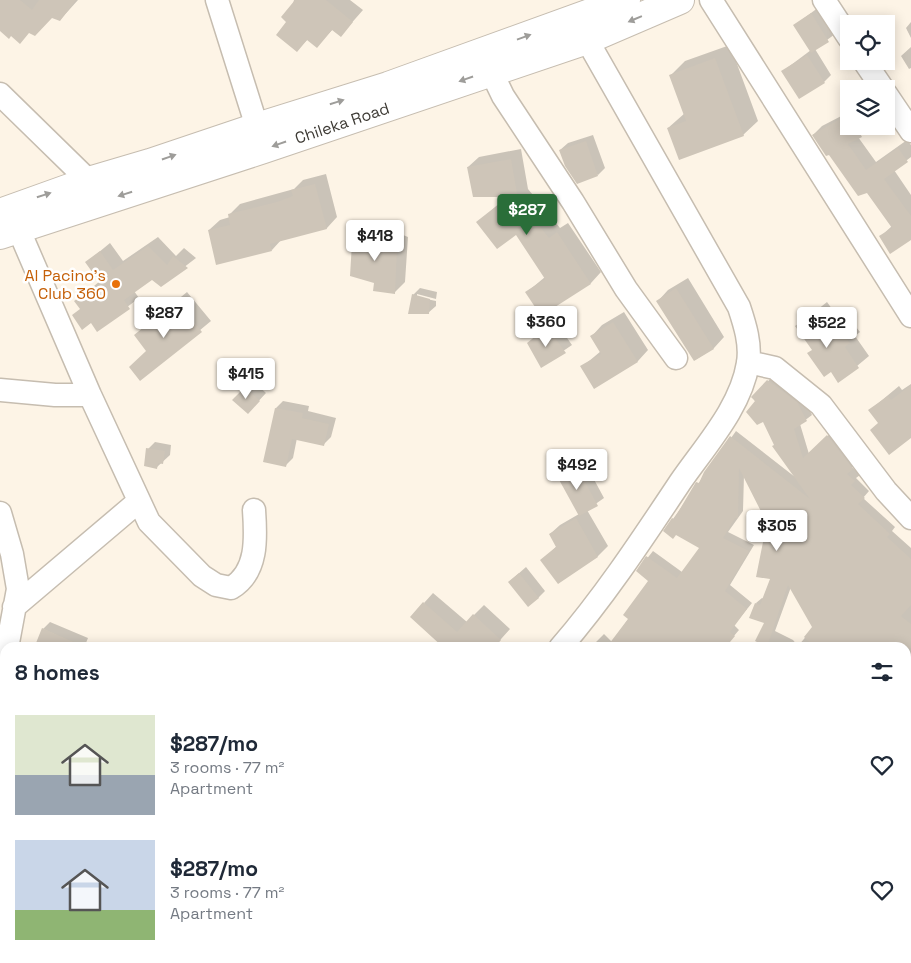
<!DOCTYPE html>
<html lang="en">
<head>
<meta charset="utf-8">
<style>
  body { margin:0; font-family:"Space Grotesk",sans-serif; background:#f2f2f3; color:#1f2937; height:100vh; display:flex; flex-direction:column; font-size:19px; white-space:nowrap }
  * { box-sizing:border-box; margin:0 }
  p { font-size:16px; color:#747a83 }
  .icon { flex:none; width:28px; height:28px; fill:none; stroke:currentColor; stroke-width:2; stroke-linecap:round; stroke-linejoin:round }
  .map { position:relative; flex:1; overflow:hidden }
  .sheet { position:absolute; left:0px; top:642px; width:911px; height:321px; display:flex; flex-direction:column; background:#fff; border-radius:15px 15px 0 0; box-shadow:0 2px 12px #0003 }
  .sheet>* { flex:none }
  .buttons { position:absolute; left:840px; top:15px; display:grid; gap:10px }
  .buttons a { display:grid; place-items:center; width:55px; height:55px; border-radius:0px; background:#fff; box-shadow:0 2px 12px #0003; font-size:25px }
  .price { position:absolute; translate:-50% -42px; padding:0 11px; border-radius:5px; background:#fff; color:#222; font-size:16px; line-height:32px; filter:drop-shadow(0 1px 2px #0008) }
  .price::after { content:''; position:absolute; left:50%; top:30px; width:15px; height:11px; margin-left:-8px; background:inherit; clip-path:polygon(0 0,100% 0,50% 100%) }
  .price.current { background:#2a6e39; color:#fff }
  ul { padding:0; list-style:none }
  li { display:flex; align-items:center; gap:15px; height:125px; padding:0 15px }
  li span { display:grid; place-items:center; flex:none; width:140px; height:100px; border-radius:0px; color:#555 }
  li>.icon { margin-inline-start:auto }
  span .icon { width:60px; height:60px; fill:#fffc; stroke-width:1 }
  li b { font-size:21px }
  h2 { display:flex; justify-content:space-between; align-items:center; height:60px; padding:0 15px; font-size:21px }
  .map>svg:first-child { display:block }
</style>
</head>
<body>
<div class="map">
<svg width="911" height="963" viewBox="0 0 911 963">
  <rect width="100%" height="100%" fill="#fdf4e6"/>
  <!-- shadow -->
  <path fill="#0003" fill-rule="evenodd" d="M0,0H78L60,20L52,16L30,32L11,35L0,30Z
    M294,0H350L363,10L341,35L333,29L317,46L308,39L297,50L288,22Z
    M819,7L835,34L815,49L831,75L824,82L783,71L811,50L795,25Z
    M911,22V38L906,28Z
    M730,45L758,121L743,135L668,128L685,113L671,75L685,61Z
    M911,47V68L909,69L901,56Z
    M849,112V126L870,127L858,137L876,162L907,140L911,145V157L894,170L911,195V239L881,236L892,226L867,192L813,135L822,126Z
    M593,135L605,168L598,175L560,150L568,143Z
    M521,149L528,189L560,228L568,223L601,272L591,283L541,315L527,292L545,277L516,233L478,222L508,196L468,167L479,157Z
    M326,174L337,217L327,228L282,239L272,250L209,230L220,220L230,217L229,215L240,204L294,189L303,180Z
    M375,220L394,222L398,233L408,237L405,282L394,293L375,282L353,244Z
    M158,237L176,256L184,248L196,258L161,285L152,279L134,291L139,298L97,330L76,301L100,281L87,262L110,243L123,261Z
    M688,278L724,337L714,348L695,360L658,301L668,290Z
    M420,288L437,292L436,299L417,294V297L436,301V306L428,313L413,295Z
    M187,292L211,321L141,379L148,351L135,335Z
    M827,302L845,327L852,322L860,332L855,336L869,356L839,381L797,326Z
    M624,312L648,350L638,361L595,387L582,367L601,351L592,336L602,325Z
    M555,321L572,345L541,366L535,336Z
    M774,375L802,396L812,415L800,424L809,454L834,430L858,462L852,467L860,475L856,478L869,491L863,498L895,527L892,531L911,548V693L906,690V648H758L765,622L756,603L762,598L764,599L771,578L765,537L773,532L744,475L743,511L728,532L754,545L730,585L752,603L734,625L739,630L728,643L734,648H590L604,634L612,642L629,618L650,581L638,570L653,551L682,572L701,548L673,519L736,431L795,477L775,444L753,397ZM791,587L814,627L798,646L793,640L775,631Z
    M253,381L266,393L255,405L234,400Z
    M911,384V437L879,422L870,410L899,386L902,390Z
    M283,401L309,406L308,411L336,418L331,437L324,444L297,438L293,458L286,465L276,408Z
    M155,442L171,445L170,455L157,467L148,449Z
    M583,459L604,498L587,510L608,546L598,556L559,582L542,560L557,546L550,534L560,525L579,514L558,476L565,469Z
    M526,567L545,591L538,598L509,582Z
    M433,593L467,622L484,605L510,629L493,648H446L424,603Z
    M50,622L88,638L84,648L43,629Z
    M911,707V746L906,741V710Z
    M906,774L911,780L906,787Z
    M110,959H123L119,963Z
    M373,959H477L475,963H371Z
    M493,959H666L665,963H511Z
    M760,959H767L772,963H747Z"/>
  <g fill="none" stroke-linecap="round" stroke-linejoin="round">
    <!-- stream -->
    <path stroke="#b8cdf9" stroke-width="5" d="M906,933L911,930
      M816,963V959"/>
  </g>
  <!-- building -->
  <path fill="#cec5b8" d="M0,0H20L32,10L39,0H76L60,21L52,18L35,36L29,33L20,44L11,36L9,39L0,31Z
    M295,0H326L353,22L341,37L332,30L317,48L307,40L297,52L276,35L286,22L281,17Z
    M811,13L829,42L811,53L793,25Z
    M807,55L825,83L799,99L781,71Z
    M715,58L744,136L679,160L667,128L686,121L669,75Z
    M849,114V126H856L862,137L848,144L866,170L898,148L908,162L884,179L911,216V240L890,254L879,236L892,228L867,193L858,196L829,155L826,156L812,135Z
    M586,141L598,176L577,184L565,166L559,150Z
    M511,159L518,199L549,238L557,232L591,284L541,316L525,292L545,279L516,235L497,249L476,222L508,197H473L467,167Z
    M315,184L327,229L270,244L272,251L216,265L208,230L230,225L228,214L277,202L293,196L291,190Z
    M362,230L384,232L387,243L397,248L395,294L373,291L374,283L350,276L352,243L363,242Z
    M148,246L167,265L173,256L188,268L161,287L152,280L124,300L130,309L97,332L91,323L82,330L72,315L80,309L74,301L100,283L85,262L100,251L113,270Z
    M676,288L714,349L694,361L656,301Z
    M412,294L430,299L429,314H408Z
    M177,301L202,332L140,381L129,367L146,351L134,335Z
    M816,312L834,337L841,332L850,343L845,347L859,368L838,383L831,372L824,377L807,353L812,350L795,326Z
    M613,322L638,362L594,389L580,366L601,354L590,336Z
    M547,327L566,353L541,368L527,343Z
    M767,380L797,402L807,421L794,429L803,458L827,435L853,469L847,474L855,481L851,485L865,498L858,504L890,534L887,537L911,559V605L901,616L911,624V648H816L804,637L812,627L788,585L767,647L755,641L764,623L749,618L755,603L760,605L770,579L756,577L764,537L775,539L739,468L738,518H735L723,538L749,551L725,591L747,609L730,632L735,636L725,648H606L628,619L623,615L648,581L636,571L646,556L677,578L699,548L676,535L673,539L663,531L672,518L674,519L696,482L699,483L704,472L730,436L810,499L772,446L774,445L763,422L757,425L746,412L755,401L751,397Z
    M911,385V438L889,455L870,430L878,423L868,410L888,396L891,400Z
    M245,387L260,401L248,414L232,400Z
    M275,408L303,413L302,418L329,424L324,446L292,439L286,467L263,462Z
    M146,448L165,451L163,464L158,463L157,469L144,466Z
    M576,465L598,506L579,516L557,476Z
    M576,518L598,557L558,584L540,560L556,547L549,534Z
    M519,573L539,598L528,607L508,582Z
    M423,602L457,632L473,614L501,640L494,648H444L410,617Z
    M42,628L87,648H34Z"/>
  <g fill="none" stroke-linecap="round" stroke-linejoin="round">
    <defs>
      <path id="minor" d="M217,0L257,127
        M711,0L911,316
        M824,0L849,38
        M864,61L883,89
        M491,71L503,96L573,202L626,289L676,358
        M0,94L89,181
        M886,94L911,131
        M18,228L90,395L149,522L202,576L216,585L231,588C258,572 256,538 254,510
        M748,362L775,368L821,405L886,491L911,518
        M0,390L55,395H90
        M0,513L12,554L18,589L7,648
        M14,607L139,501
        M560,648C605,596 643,538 681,481C706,445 741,407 748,363C751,344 745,325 739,307L587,40
        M0,683L5,656
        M0,771L5,782
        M78,959L80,963
        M324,959L332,962
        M137,963L142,959"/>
      <g id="highway">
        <path d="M0,213L89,181L150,163L257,127L388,86L626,0"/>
        <path id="s1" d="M0,235L264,149L587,40L680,0"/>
      </g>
    </defs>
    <!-- minor casing -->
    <use href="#minor" stroke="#c6bdb0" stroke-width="25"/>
    <!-- highway casing -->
    <use href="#highway" stroke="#c6bdb0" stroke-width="30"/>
    <!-- minor -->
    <use href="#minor" stroke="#fff" stroke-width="22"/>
    <!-- highway -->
    <use href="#highway" stroke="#fff" stroke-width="28"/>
  </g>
  <!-- one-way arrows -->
  <defs><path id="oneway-solid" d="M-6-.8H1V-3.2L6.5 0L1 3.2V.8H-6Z" transform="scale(1.25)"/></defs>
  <g fill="#9e9d9a">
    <use href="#oneway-solid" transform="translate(635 19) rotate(157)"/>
    <use href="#oneway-solid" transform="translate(524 37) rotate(-20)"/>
    <use href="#oneway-solid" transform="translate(466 79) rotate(161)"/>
    <use href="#oneway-solid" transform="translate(337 102) rotate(-17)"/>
    <use href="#oneway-solid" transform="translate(279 144) rotate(161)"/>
    <use href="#oneway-solid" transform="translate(169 157) rotate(-19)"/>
    <use href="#oneway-solid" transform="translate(125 194) rotate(162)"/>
    <use href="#oneway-solid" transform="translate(44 195) rotate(-18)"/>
  </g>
  <!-- markers -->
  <circle fill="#e8710a" stroke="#fff" stroke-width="2" cx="116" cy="284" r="5"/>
  <g text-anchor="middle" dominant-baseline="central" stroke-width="5" stroke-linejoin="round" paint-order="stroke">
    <!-- street labels -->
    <g font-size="16" fill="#3e3b35" stroke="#fff">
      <text stroke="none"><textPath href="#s1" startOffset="360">Chileka Road</textPath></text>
    </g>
    <!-- food labels -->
    <g font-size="16" fill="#c56008" stroke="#fff" text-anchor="end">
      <text x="106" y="275">Al Pacino's<tspan x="106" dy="18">Club 360</tspan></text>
    </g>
  </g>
</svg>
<div class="buttons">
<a><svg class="icon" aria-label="locate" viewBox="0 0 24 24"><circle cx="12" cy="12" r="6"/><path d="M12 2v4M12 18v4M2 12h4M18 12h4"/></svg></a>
<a><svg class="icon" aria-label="layers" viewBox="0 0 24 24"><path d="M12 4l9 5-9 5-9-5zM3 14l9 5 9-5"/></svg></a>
</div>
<b class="price current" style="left:527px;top:236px">$287</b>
<b class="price" style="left:375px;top:262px">$418</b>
<b class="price" style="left:164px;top:339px">$287</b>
<b class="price" style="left:546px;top:348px">$360</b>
<b class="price" style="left:827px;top:349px">$522</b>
<b class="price" style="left:246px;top:400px">$415</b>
<b class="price" style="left:577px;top:491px">$492</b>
<b class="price" style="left:777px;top:552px">$305</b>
<section class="sheet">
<h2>8 homes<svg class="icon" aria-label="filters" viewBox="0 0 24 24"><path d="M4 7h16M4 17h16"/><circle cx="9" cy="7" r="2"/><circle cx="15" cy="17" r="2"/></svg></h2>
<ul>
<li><span style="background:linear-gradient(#dfe7d0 60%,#9aa5b1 0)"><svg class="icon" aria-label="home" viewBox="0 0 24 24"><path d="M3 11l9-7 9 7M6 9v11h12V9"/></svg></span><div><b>$287/mo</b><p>3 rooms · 77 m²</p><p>Apartment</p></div><svg class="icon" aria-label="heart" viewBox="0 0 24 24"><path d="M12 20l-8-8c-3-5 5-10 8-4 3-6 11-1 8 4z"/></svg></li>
<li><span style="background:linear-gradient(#c9d6e8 70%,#8fb573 0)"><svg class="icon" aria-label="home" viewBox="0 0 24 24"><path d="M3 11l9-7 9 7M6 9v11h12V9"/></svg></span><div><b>$287/mo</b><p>3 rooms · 77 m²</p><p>Apartment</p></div><svg class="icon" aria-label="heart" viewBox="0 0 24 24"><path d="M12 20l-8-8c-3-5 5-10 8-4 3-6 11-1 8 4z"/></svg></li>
</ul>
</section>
</div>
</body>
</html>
